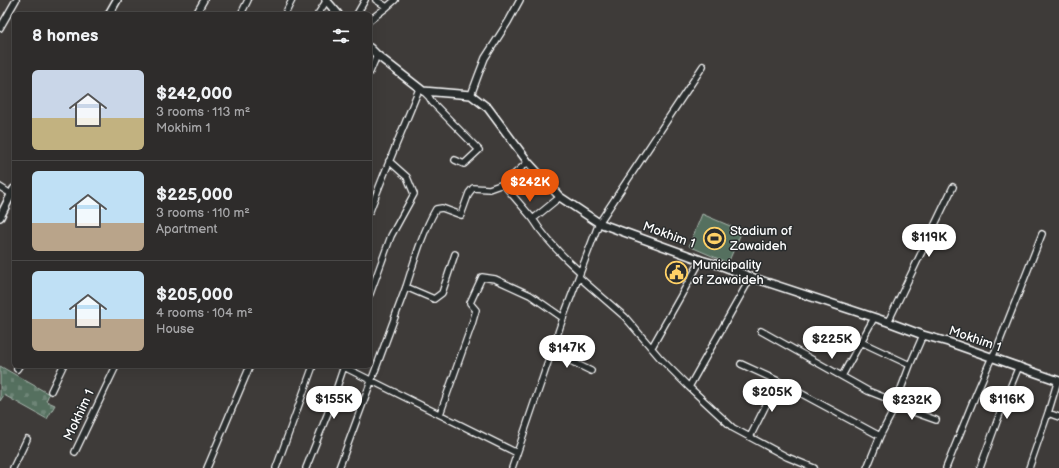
<!DOCTYPE html>
<html lang="en">
<head>
<meta charset="utf-8">
<style>
  body { margin:0; font-family:"Balsamiq Sans",sans-serif; background:#3a3837; color:#f1f3f6; height:100vh; display:flex; flex-direction:column; font-size:15px; white-space:nowrap }
  * { box-sizing:border-box; margin:0 }
  p { font-size:13px; color:#a7a7a9 }
  .icon { flex:none; width:22px; height:22px; fill:none; stroke:currentColor; stroke-width:2; stroke-linecap:round; stroke-linejoin:round }
  .map { position:relative; flex:1; overflow:hidden }
  .sheet { position:absolute; left:12px; top:12px; width:360px; height:356px; display:flex; flex-direction:column; background:#2e2c2b; border-radius:6px; box-shadow:0 4px 16px #0002,0 0 0 1px #494847 }
  .sheet>* { flex:none }
  .price { position:absolute; translate:-50% -34px; padding:0 9px; border-radius:14px; background:#fff; color:#222; font-size:13px; line-height:26px; filter:drop-shadow(0 1px 2px #0008) }
  .price::after { content:''; position:absolute; left:50%; top:24px; width:12px; height:9px; margin-left:-6px; background:inherit; clip-path:polygon(0 0,100% 0,50% 100%) }
  .price.selected { background:#ea580c; color:#fff }
  ul { padding:0; list-style:none }
  li { display:flex; align-items:center; gap:12px; height:100px; padding:0 20px }
  li+li { border-top:1px solid #494847 }
  li span { display:grid; place-items:center; flex:none; width:112px; height:80px; border-radius:6px; color:#555 }
  li>.icon { margin-inline-start:auto }
  span .icon { width:48px; height:48px; fill:#fffc; stroke-width:1 }
  li b { font-size:17px }
  h2 { display:flex; justify-content:space-between; align-items:center; height:48px; padding:0 20px; font-size:17px }
  .map>svg:first-child { display:block }
</style>
</head>
<body>
<div class="map">
<svg width="1059" height="468" viewBox="0 0 1059 468">
  <defs>
    <pattern id="cemetery-stones" width="16" height="16" patternUnits="userSpaceOnUse"><rect width="16" height="16" fill="#55705f"/><path d="M2 7V4a2 2 0 0 1 4 0v3zM10 15v-3a2 2 0 0 1 4 0v3z" fill="#6e8577"/></pattern>
  </defs>
  <rect width="100%" height="100%" fill="#3e3b39"/>
  <filter id="ink" filterUnits="userSpaceOnUse"><feTurbulence type="fractalNoise" baseFrequency=".025" numOctaves="2"/><feDisplacementMap in="SourceGraphic" scale="8" xChannelSelector="R" yChannelSelector="G"/><feConvolveMatrix kernelMatrix="1 2 1 2 8 2 1 2 1" color-interpolation-filters="sRGB"/></filter>
  <g filter="url(#ink)">
    <!-- green -->
    <path fill="#55705f" stroke="#aab8af" d="M702,214L742,231L728,263L689,246Z"/>
    <!-- cemetery -->
    <path fill="url(#cemetery-stones)" stroke="#aab8af" d="M0,366L49,394L46,401L55,405L47,419L4,395L0,401Z"/>
    <g fill="none" stroke-linecap="round" stroke-linejoin="round">
      <defs>
        <path id="minor" d="M376,0L387,7
          M196,14L204,0
          M241,14L248,0
          M285,14L292,0
          M318,14L327,0
          M357,14L365,0
          M370,20L387,7L395,0
          M0,28L16,0
          M370,72L377,55
          M423,91L429,97L432,102L479,150L464,164L455,160
          M471,95L478,76L485,58L508,22L520,0
          M503,184L533,219L560,197
          M0,187L11,194
          M370,211C385,170 403,129 419,89
          M533,219C546,240 562,256 580,272
          M579,277L625,317L660,358L689,387L733,428L787,457L814,468
          M406,287L434,299L442,293L455,254
          M370,294L391,236L414,194L407,177L389,161
          M888,322L953,187
          M761,331L868,391L896,402
          M861,342L910,365
          M652,347L701,260
          M552,352L591,371
          M741,364L778,381L880,436
          M342,366L517,453
          M17,369L19,366
          M842,376L874,318
          M689,387L751,277
          M51,391L63,366
          M894,405L936,420
          M1048,413L1059,417
          M440,414L472,324L476,310L470,303L482,277L495,279L530,295L563,318
          M750,437L778,381
          M75,452L116,366
          M13,468L27,439
          M207,468L250,366
          M276,468L313,366
          M306,468L331,405L344,366
          M339,468L406,287C414,262 423,231 436,209L442,208L461,215L469,193L473,188L489,189L503,184L528,162
          M512,468L563,318L599,223L703,66
          M867,468L880,436L891,415L910,365L923,335
          M946,468L976,394L992,357L997,348L1042,234
          M980,468L1003,405L1019,366
          M1029,468L1048,413L1058,380"/>
        <path id="tertiary" d="M326,0L338,14
          M109,14L117,0
          M370,48L377,55L423,91L471,95L488,108L528,162L560,197L599,223L701,260L722,266L751,277L888,322L923,335L948,342L1059,381
          M0,217L14,189"/>
      </defs>
      <!-- minor casing -->
      <use href="#minor" stroke="#fff" stroke-width="8"/>
      <!-- tertiary casing -->
      <use href="#tertiary" stroke="#fff" stroke-width="10"/>
      <!-- minor -->
      <use href="#minor" stroke="#2a2d2e" stroke-width="5.5"/>
      <!-- tertiary -->
      <use href="#tertiary" stroke="#2a2d2e" stroke-width="7"/>
    </g>
  </g>
  <!-- icons -->
  <defs>
    <symbol id="stadium-ring" viewBox="-11 -11 22 22"><circle r="9.5" fill="#2a2d2e" stroke="#ffd166" stroke-width="1.5"/><path d="M0-5a6.5 5 0 1 0 0 10a6.5 5 0 1 0 0-10ZM-3.5-1.8h7v3.6h-7Z" fill="#ffd166"/></symbol>
    <symbol id="civic-ring" viewBox="-11 -11 22 22"><circle r="9.5" fill="#2a2d2e" stroke="#ffd166" stroke-width="1.5"/><path d="M-.6-6.5H3V-4.5H.6V-3L4-1V1h2V6H-6V1h2V-1L-.6-3ZM-1.2 2.5V6h2.4V2.5Z" fill="#ffd166"/></symbol>
  </defs>
  <g fill-rule="evenodd">
    <use href="#stadium-ring" x="702" y="226" width="25" height="25"/>
    <use href="#civic-ring" x="664" y="260" width="25" height="25"/>
  </g>
  <g text-anchor="middle" dominant-baseline="central" stroke-width="3" stroke-linejoin="round" paint-order="stroke">
    <!-- poi labels -->
    <g font-size="13" fill="#fff" stroke="#2a2d2e" text-anchor="start">
      <text x="730" y="231">Stadium of<tspan x="730" dy="15">Zawaideh</tspan></text>
      <text x="692" y="265">Municipality<tspan x="692" dy="15">of Zawaideh</tspan></text>
    </g>
    <!-- street labels -->
    <g font-size="13" fill="#fff" stroke="#2a2d2e">
      <text transform="translate(669 235) rotate(20)">Mokhim 1</text>
      <text transform="translate(975 339) rotate(19)">Mokhim 1</text>
      <text transform="translate(79 415) rotate(-65)">Mokhim 1</text>
    </g>
  </g>
</svg>
<b class="price selected" style="left:530px;top:203px">$242K</b>
<b class="price" style="left:929px;top:258px">$119K</b>
<b class="price" style="left:832px;top:360px">$225K</b>
<b class="price" style="left:567px;top:369px">$147K</b>
<b class="price" style="left:772px;top:413px">$205K</b>
<b class="price" style="left:334px;top:420px">$155K</b>
<b class="price" style="left:1007px;top:420px">$116K</b>
<b class="price" style="left:912px;top:421px">$232K</b>
<section class="sheet">
<h2>8 homes<svg class="icon" aria-label="filters" viewBox="0 0 24 24"><path d="M4 7h16M4 17h16"/><circle cx="9" cy="7" r="2"/><circle cx="15" cy="17" r="2"/></svg></h2>
<ul>
<li><span style="background:linear-gradient(#c9d6e8 60%,#c2b280 0)"><svg class="icon" aria-label="home" viewBox="0 0 24 24"><path d="M3 11l9-7 9 7M6 9v11h12V9"/></svg></span><div><b>$242,000</b><p>3 rooms · 113 m²</p><p>Mokhim 1</p></div></li>
<li><span style="background:linear-gradient(#bfe0f5 65%,#b9a48a 0)"><svg class="icon" aria-label="home" viewBox="0 0 24 24"><path d="M3 11l9-7 9 7M6 9v11h12V9"/></svg></span><div><b>$225,000</b><p>3 rooms · 110 m²</p><p>Apartment</p></div></li>
<li><span style="background:linear-gradient(#bfe0f5 60%,#b9a48a 0)"><svg class="icon" aria-label="home" viewBox="0 0 24 24"><path d="M3 11l9-7 9 7M6 9v11h12V9"/></svg></span><div><b>$205,000</b><p>4 rooms · 104 m²</p><p>House</p></div></li>
</ul>
</section>
</div>
</body>
</html>
